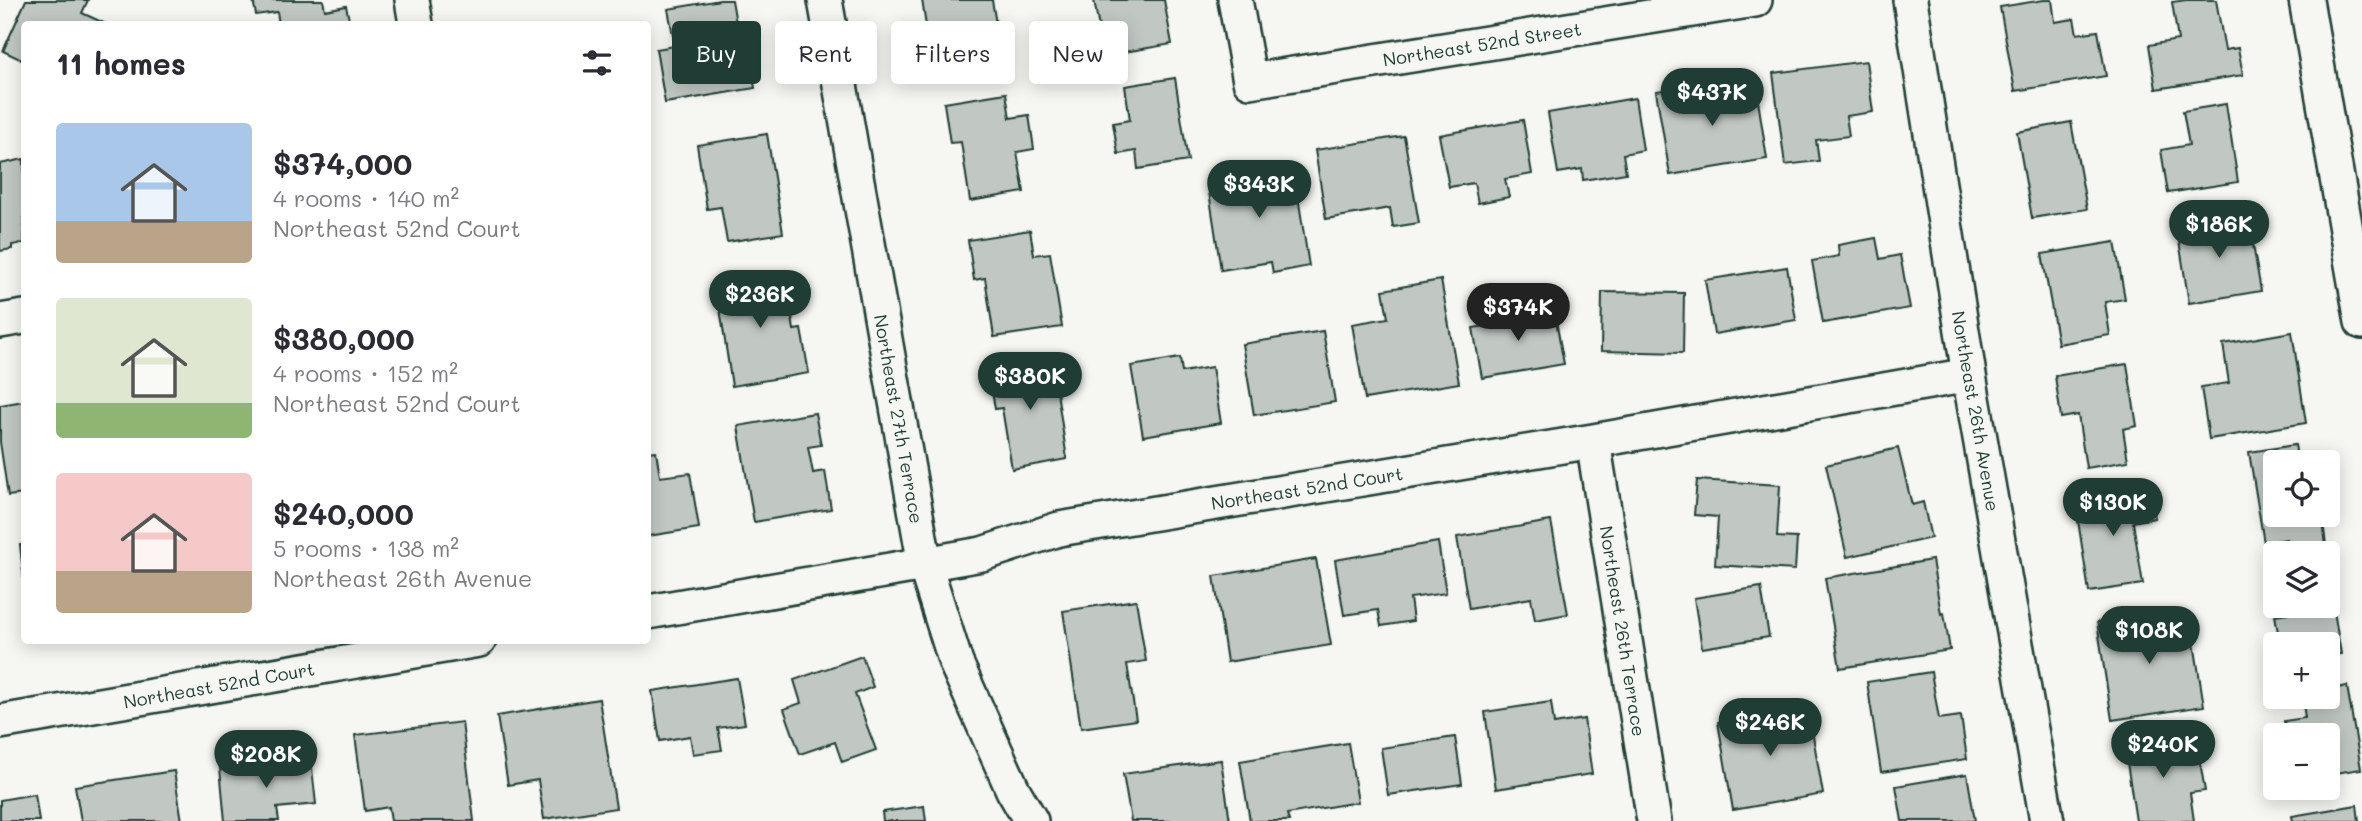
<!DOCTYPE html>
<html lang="en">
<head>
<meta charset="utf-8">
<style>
  body { margin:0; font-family:Mali,sans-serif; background:#f7f7f7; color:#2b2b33; height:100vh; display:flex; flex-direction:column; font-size:26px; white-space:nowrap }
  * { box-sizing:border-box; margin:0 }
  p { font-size:23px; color:#7c7c81 }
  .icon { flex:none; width:38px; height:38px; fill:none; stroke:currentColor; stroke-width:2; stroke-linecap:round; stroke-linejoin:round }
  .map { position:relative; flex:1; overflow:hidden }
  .sheet { position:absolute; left:21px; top:21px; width:630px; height:623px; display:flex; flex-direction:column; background:#fff; border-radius:7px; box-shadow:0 4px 18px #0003 }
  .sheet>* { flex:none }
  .banner { position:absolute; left:672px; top:21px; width:665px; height:63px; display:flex; gap:14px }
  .controls { position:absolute; left:2263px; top:450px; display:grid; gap:14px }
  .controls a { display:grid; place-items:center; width:77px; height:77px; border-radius:7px; background:#fff; box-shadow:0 4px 18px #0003; font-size:35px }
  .price { position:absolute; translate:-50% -60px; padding:0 16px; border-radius:24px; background:#1f3d34; color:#fff; font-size:23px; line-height:46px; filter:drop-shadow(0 2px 4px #0008) }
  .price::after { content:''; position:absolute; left:50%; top:42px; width:21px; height:16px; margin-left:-10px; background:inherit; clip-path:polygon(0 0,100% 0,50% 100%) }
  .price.current { background:#222; color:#fff }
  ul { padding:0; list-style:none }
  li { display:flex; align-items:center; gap:21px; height:175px; padding:0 35px }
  li span { display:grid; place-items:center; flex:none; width:196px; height:140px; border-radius:7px; color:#555 }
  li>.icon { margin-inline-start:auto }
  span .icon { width:84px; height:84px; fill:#fffc; stroke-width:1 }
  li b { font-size:30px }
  h2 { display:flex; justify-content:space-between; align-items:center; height:84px; padding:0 35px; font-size:30px }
  .tag { padding:0 24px; border-radius:7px; background:#fff; box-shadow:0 4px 18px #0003; font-size:24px; line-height:63px }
  .tag.current { background:#1f3d34; color:#fff }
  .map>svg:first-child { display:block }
</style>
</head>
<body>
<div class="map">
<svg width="2362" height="821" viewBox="0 0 2362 821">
  <rect width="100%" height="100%" fill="#f6f6f2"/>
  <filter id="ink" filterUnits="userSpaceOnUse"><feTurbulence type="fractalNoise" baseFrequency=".0143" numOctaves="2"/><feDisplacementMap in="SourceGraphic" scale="14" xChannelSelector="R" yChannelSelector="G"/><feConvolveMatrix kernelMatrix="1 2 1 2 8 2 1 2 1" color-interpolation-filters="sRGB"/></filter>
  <g filter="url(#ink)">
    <!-- building -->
    <path fill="#c1c8c3" stroke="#1f3d34" stroke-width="2" d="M26,0H88L82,13L106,24H24V61L3,51Z
      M253,0H323L325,10L346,6L350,24H279L277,12L256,15Z
      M720,0H732L738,34L720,37L724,57L749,53L755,88L665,103L656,49L675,46L668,9Z
      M922,0H992L1001,54L932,65Z
      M1094,0H1164L1172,44L1118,53L1114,32L1100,34Z
      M2044,0H2052L2055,22L2074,19L2077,34L2098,31L2106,76L2015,91L2000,7Z
      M2186,0H2216L2225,50L2238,48L2243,75L2156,89L2149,45L2178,40L2172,2Z
      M1866,61L1873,112L1846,116L1849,136L1816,140L1819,161L1785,165L1773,73Z
      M1175,78L1188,161L1138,169L1136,151L1118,154L1113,123L1130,120L1125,86Z
      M1755,81L1767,159L1670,175L1656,91L1685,87L1687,103L1713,98L1711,88Z
      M1006,93L1010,118L1029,115L1034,149L1017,152L1024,192L970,201L961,142L950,143L944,103Z
      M1635,98L1643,150L1623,154L1626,173L1583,180L1582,169L1558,173L1548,113Z
      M2226,104L2238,182L2168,193L2161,150L2189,145L2183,111Z
      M1523,120L1532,174L1505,179L1509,197L1478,203L1474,183L1449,187L1439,135Z
      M2071,122L2087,209L2032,218L2017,132Z
      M767,134L783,233L727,242L721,207L707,209L697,145Z
      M1404,136L1419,223L1393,227L1390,208L1326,219L1315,150Z
      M24,159V243L12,245V249L0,251V164Z
      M1293,165L1309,266L1273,273L1271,262L1221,270L1207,179Z
      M2248,216L2261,291L2189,303L2177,228Z
      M1030,230L1034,255L1050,253L1062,327L994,337L985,278L974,280L968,240Z
      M1876,238L1880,259L1900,255L1910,308L1823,323L1812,261L1839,256L1838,245Z
      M2115,242L2125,299L2105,302L2110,335L2058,344L2042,254Z
      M1787,267L1796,320L1714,334L1705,280Z
      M785,271L794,330L801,329L809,373L732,386L716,283Z
      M1441,280L1459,383L1365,399L1352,324L1388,318L1383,290Z
      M1602,292L1684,293L1683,353L1601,351Z
      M1526,302L1529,319L1555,315L1564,364L1482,378L1473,328L1508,322L1505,305Z
      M1323,331L1335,402L1254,415L1242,344Z
      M2292,332L2306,423L2209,439L2201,387L2229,383L2223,344Z
      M1052,358L1067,459L1012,469L1002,408L995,409L988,368Z
      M1180,358L1182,372L1212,367L1221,423L1143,436L1131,366Z
      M2127,364L2137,426L2123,429L2128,461L2086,468L2078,415L2061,418L2055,376Z
      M24,401V494L8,496L0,442V405Z
      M815,413L821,445L808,447L813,473L825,471L831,509L754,522L738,426Z
      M2295,445L2298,462H2275V514H2322L2326,545L2289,551L2287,539L2264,543L2249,452Z
      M1898,448L1912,505L1923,502L1931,538L1847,557L1826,465Z
      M656,451L660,477L690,473L699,528L648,536V452Z
      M1697,480L1780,485L1777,537L1797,538L1795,570L1715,565L1718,517L1694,515Z
      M2151,489L2155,518L2133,522L2143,584L2089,592L2075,501Z
      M1551,521L1568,614L1535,620L1531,598L1469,609L1457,537Z
      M1438,542L1446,593L1410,598L1413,621L1381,626L1378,610L1344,615L1335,560Z
      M20,545H24V582Z
      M1316,559L1331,645L1227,662L1214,576Z
      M1932,560L1941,614L1944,613L1950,650L1840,668L1825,578Z
      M2328,574L2341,654L2328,656V644H2280L2275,615L2288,613L2286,606H2328Z
      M1761,587L1769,637L1702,648L1694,598Z
      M1136,600L1146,661L1127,664L1136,720L1081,728L1063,611Z
      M2168,611L2172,634L2192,630L2204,706L2112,720L2097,622Z
      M862,656L873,687L855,694L876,750L842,762L835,742L800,754L784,709L801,703L794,680Z
      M1931,672L1939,719L1961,716L1967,759L1881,772L1867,682Z
      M737,678L745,724L718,728L722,750L693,754L690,736L660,741L652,691Z
      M2347,686L2361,769L2328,774V735H2287L2284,721L2305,718L2302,696H2328V690Z
      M599,699L616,808L544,819L538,780L508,785L497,716Z
      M1551,702L1554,724L1584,719L1592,774L1496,789L1485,712Z
      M1808,707L1823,794L1733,810L1718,722Z
      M462,722L474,821H391L389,807L365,811L355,735Z
      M2178,735L2182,759L2199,756L2205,791L2190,793L2194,821H2136L2124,743Z
      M1455,737L1462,784L1388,795L1381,748Z
      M1348,743L1358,802L1287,814L1289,821H1250L1240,761Z
      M311,759L316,804L277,808L279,821H225L220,768Z
      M1221,760L1230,821H1131L1123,774Z
      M174,771L182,821H81L75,786Z
      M1967,774L1975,821H1902L1896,786Z
      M35,794L39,821H0V800Z
      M2357,805L2359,821H2293L2292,816Z
      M924,806L926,821H883L882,812Z"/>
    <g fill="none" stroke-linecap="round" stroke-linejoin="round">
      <defs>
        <path id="minor" d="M412,0L416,24
          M825,0L925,565L956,663L1013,790L1031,821
          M1235,0L1250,81L1755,0
          M1910,0L1969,375L2047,821
          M2306,0L2362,322
          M0,321L24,317
          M1593,441L1654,821
          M648,612L982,554L1059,529L1593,441L1969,375
          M0,722L479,640"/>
      </defs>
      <!-- minor casing -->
      <use href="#minor" stroke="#1f3d34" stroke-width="38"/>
      <!-- minor -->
      <use href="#minor" stroke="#f6f6f2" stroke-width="33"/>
    </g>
  </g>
  <g text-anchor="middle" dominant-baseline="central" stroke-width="6" stroke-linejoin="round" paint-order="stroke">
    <!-- street labels -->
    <g font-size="18" fill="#1f3d34" stroke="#f6f6f2">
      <text transform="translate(1482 44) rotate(-9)">Northeast 52nd Street</text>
      <text transform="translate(1976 411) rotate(80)">Northeast 26th Avenue</text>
      <text transform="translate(899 419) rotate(80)">Northeast 27th Terrace</text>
      <text transform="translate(1307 488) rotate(-9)">Northeast 52nd Court</text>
      <text transform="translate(1623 631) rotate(81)">Northeast 26th Terrace</text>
      <text transform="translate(219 685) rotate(-10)">Northeast 52nd Court</text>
    </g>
  </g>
</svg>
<div class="controls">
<a><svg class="icon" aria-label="locate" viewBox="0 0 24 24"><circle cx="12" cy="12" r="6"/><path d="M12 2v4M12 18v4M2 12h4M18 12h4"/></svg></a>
<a><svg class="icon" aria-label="layers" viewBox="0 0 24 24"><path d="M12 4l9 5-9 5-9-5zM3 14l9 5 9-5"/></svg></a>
<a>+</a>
<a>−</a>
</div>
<b class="price" style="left:1712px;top:128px">$437K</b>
<b class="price" style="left:1259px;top:220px">$343K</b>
<b class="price" style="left:2219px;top:260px">$186K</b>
<b class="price" style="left:760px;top:330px">$236K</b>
<b class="price current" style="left:1518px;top:343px">$374K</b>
<b class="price" style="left:1030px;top:412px">$380K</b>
<b class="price" style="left:2113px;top:538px">$130K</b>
<b class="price" style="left:2149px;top:666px">$108K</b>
<b class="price" style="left:1770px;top:758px">$246K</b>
<b class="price" style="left:2163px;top:780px">$240K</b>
<b class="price" style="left:266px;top:790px">$208K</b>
<div class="banner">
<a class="tag current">Buy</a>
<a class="tag">Rent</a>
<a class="tag">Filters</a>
<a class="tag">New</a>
</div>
<section class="sheet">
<h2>11 homes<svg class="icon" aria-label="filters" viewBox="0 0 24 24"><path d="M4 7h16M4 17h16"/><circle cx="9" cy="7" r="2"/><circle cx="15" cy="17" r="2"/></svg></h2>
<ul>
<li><span style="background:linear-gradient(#a9c7e8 70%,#b9a48a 0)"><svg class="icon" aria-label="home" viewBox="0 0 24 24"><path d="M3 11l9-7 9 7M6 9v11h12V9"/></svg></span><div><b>$374,000</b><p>4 rooms · 140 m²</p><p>Northeast 52nd Court</p></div></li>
<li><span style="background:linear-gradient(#dfe7d0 75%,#8fb573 0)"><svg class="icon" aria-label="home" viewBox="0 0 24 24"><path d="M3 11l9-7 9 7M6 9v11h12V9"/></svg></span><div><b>$380,000</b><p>4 rooms · 152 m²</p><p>Northeast 52nd Court</p></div></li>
<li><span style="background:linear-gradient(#f6c9c9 70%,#b9a48a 0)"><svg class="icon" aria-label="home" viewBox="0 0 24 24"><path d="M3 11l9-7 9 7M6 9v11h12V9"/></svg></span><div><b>$240,000</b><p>5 rooms · 138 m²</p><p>Northeast 26th Avenue</p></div></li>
</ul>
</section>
</div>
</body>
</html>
